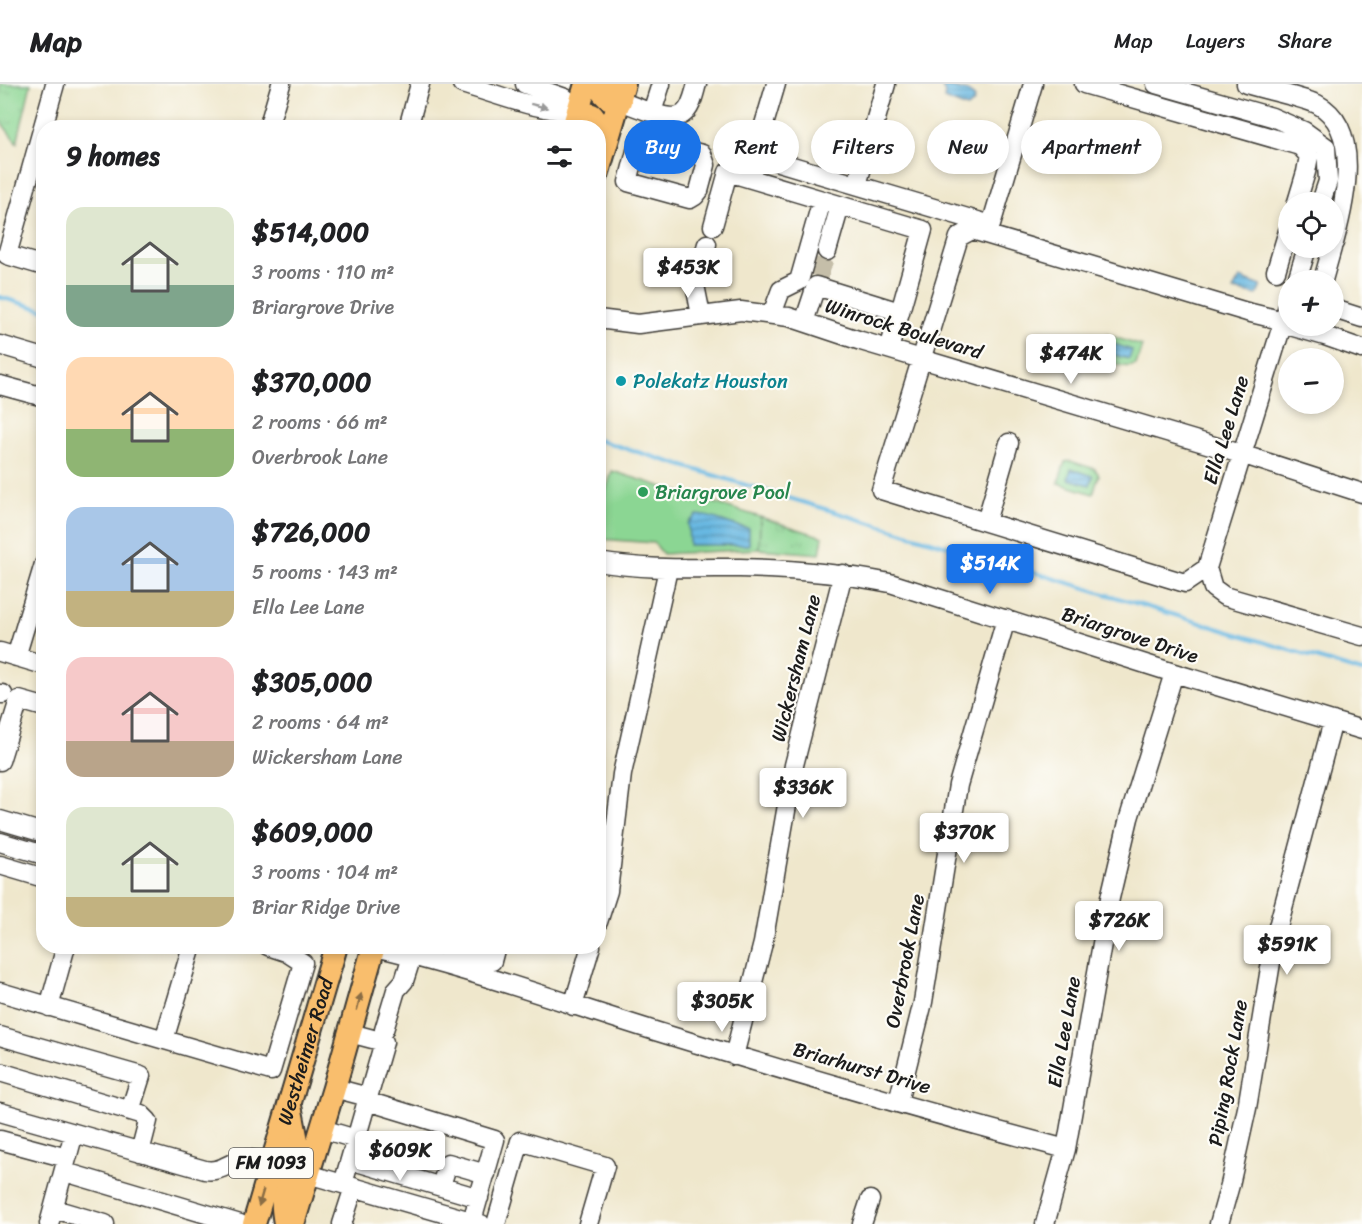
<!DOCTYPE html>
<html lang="en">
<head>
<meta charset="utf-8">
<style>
  body { margin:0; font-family:Sriracha,sans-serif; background:#f2f2f2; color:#202124; height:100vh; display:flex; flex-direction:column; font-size:22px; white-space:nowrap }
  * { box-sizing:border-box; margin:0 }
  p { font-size:20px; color:#757577 }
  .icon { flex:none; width:33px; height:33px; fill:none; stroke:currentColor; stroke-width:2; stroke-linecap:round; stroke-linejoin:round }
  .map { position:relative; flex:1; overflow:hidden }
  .side { position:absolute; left:36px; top:36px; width:570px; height:834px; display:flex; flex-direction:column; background:#fff; border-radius:24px; box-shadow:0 3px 9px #0003 }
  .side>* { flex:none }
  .banner { position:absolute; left:624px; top:36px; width:570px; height:54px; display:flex; gap:12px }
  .buttons { position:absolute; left:1278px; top:108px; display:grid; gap:12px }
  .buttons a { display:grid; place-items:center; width:66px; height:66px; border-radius:50%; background:#fff; box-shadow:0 3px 9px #0003; font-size:30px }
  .price { position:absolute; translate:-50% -51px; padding:0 14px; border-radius:6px; background:#fff; color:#222; font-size:20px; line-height:39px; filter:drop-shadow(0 2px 3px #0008) }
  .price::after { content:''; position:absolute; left:50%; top:36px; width:18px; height:14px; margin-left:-9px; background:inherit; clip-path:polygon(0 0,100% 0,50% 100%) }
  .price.active { background:#1a73e8; color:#fff }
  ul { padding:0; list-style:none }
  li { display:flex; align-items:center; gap:18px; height:150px; padding:0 30px }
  li span { display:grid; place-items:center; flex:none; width:168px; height:120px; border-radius:18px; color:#555 }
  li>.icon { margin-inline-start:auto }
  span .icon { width:72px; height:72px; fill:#fffc; stroke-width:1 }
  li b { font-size:26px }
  h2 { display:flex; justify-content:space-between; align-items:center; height:72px; padding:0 30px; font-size:26px }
  .pill { padding:0 21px; border-radius:27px; background:#fff; box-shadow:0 3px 9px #0003; font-size:21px; line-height:54px }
  .pill.active { background:#1a73e8; color:#fff }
  header { display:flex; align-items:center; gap:36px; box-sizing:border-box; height:84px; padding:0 30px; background:#fff; border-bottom:2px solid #e0e0e0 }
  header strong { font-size:28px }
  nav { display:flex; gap:33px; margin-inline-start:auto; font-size:21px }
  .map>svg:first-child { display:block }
</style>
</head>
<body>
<header>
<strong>Map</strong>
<nav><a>Map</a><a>Layers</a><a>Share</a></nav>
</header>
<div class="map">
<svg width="1362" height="1140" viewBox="0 0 1362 1140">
  <defs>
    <pattern id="grass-tufts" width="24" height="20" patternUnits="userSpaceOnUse" patternTransform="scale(1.5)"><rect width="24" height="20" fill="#8bd693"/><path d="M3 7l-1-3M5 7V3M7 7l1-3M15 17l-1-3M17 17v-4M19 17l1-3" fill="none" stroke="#77b77e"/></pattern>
    <pattern id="water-rules" width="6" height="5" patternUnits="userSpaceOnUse" patternTransform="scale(1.5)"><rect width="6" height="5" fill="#67b8e2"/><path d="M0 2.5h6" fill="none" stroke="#5495b6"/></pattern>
  </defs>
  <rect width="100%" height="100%" fill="#fdfcf7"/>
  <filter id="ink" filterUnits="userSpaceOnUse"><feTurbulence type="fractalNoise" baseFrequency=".0167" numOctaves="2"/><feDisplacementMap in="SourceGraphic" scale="12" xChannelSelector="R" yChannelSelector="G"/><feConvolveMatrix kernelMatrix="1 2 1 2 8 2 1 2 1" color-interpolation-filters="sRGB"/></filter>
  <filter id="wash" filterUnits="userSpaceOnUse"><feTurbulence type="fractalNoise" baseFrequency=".008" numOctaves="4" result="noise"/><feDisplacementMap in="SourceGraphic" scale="24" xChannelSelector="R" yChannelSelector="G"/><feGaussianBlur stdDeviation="1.35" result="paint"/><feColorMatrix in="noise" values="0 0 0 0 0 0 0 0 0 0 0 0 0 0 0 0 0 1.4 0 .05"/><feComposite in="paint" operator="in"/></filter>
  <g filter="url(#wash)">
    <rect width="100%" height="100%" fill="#efe7cc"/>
    <!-- grass -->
    <path fill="url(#grass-tufts)" stroke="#547958" stroke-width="1.5" d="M0,0H31L17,59L0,37Z
      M760,433L823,453L820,470L759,465Z"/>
    <!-- garden -->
    <path fill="#8bd693" stroke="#547958" stroke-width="1.5" d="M1107,251L1142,262L1136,281C1126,285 1108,280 1100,272Z
      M1070,377L1095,385L1099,391L1093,410L1058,399L1065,378Z
      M612,387L760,433L759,465L663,470L654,459L599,455V430Z"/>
    <!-- water -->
    <path fill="url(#water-rules)" stroke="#426a7f" stroke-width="1.5" d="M941,1L969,8L975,14L973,20L967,24L944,15L945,9Z
      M1240,194L1261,202L1257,211L1233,206Z
      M1110,259L1132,266L1129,275L1107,269Z
      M1071,385L1093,392L1090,401L1068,395Z
      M697,431C715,431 731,443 749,444V461H689L688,439Z"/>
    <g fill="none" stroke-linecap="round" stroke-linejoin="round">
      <!-- stream -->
      <path stroke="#67b8e2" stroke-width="4" d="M0,213L44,226
        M598,356L1362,588"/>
    </g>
  </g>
  <g filter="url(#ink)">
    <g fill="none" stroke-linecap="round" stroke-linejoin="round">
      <!-- minor-tunnel -->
      <path stroke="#c5bea9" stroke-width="18" stroke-dasharray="18 9" stroke-linecap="butt" d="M819,193L827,167"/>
      <defs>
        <path id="minor" d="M462,0C500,11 539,28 578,27L565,14L525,0
          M776,0L755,71L991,141L1033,0
          M1084,0L1300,62L1309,72L1306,88L1297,118
          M1156,0L1272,33L1304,47L1326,63L1328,97L1321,118
          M1246,0C1269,7 1294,11 1317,20C1362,44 1346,115 1334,159
          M620,17C634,22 671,39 683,30C692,24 694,9 697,0
          M652,28L661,0
          M268,44L281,0
          M408,44L420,0
          M645,56L702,70L706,81L699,107L695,112L690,115L628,98L638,59Z
          M857,101L886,0
          M822,116L923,146L900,228
          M713,142L728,88L822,116L799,197L781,206L772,230
          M827,167L840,122
          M44,182L7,171L55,0
          M1276,187L1288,147
          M1297,196L1307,164
          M1323,196L1332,164
          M1334,225L1362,234
          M701,231L695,201L707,160
          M598,235L638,240L741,227L789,233L861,257L1241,370L1362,409
          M804,238L816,202L900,228L889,265
          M1283,240L1325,252L1362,265
          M0,261L44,274
          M0,301L44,313
          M986,438L1009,359
          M598,478C646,486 692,484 740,484C791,485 841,489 890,499L1174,589L1362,646
          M1207,484L1185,499L881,406L959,153L972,146L1247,228L1284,237
          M1207,484L1288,222
          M1207,484L1213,504L1224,512L1362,552
          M0,568L44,581
          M16,573L44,480
          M0,610H3
          M0,677L19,616L44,623
          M0,736L44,749
          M0,758L44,771
          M0,781L44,794
          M598,838L608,807L622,690L668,485
          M371,862C468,884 561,918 655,947C791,989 928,1029 1066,1065
          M443,862L492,877L496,862
          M0,908L271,987L303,879L286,868L268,862
          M573,922L591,862
          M49,923L66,862
          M384,946L396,906L404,897L412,872
          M0,952L141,992L130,1027
          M164,956L192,862
          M734,972L763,859L794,681L843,490
          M0,988L141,1030L148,1037L140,1068
          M334,1004L368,1013
          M367,1017L495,1056L472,1137
          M898,1018L923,918L958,701L1006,535
          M0,1028L205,1086C223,1089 230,1076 247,1075C255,1075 263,1078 271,1080
          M322,1045L356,1055
          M0,1056L67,1074
          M350,1076L479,1114
          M65,1088L240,1140
          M308,1090L481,1140
          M343,1100L384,958L350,949
          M441,1102L448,1079L486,1090
          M54,1125L105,1140
          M49,1140L74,1049
          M342,1140L354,1103
          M496,1140L520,1057L605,1082L588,1140
          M862,1140L870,1116
          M1045,1140L1066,1065L1110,814L1129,734L1174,589
          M1219,1140L1230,1101L1247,1024L1275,854L1333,637"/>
        <g id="major">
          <path d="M604,0L603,9L608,14L620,17"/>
          <path d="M578,27L592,31L595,35L594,44"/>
          <path d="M573,44L586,0"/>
          <path d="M598,88L624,0"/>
          <path d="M290,1022L297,1057L293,1079L297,1084L308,1090"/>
          <path d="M271,1080C288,1097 286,1092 283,1115C282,1123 284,1132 285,1140"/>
          <path id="s1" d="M254,1140L336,862"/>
          <path d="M293,1140L334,1004L374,862"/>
        </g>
      </defs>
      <!-- minor casing -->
      <use href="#minor" stroke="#3c3a36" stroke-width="21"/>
      <!-- major casing -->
      <use href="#major" stroke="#3c3a36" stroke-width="26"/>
      <!-- minor -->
      <use href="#minor" stroke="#fff" stroke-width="18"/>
      <!-- major -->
      <use href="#major" stroke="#f9be6d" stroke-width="22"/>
    </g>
    <!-- one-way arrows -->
    <defs><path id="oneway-solid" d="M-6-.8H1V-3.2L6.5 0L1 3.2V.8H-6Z" transform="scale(1.5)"/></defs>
    <use fill="#999" href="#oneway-solid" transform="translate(539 22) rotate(14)"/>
    <g fill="#8a6d44">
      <use href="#oneway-solid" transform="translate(359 918) rotate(-75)"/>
      <use href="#oneway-solid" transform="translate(261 1114) rotate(106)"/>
    </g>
  </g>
  <!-- markers -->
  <circle fill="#0f9aa8" stroke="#fdfcf7" stroke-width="2" cx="621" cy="297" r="6"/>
  <circle fill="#2e9e5b" stroke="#fdfcf7" stroke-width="2" cx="643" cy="408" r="6"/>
  <g text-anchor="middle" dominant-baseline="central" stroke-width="4.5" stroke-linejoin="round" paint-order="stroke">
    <!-- shield labels -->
    <rect fill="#fdfcf7" stroke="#605f5e" stroke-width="1.5" x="229" y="1064" width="84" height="30" rx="4.5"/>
    <g font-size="18" font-weight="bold" fill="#1c1c1c">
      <text x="271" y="1079">FM 1093</text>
    </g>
    <!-- street labels -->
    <g font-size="20" fill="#1c1c1c" stroke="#fdfcf7">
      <text transform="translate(904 245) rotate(17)">Winrock Boulevard</text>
      <text transform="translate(1226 346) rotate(-73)">Ella Lee Lane</text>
      <text transform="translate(1130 551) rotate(18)">Briargrove Drive</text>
      <text transform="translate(796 584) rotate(-76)">Wickersham Lane</text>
      <text transform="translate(905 877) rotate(-79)">Overbrook Lane</text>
      <text transform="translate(1064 948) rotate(-80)">Ella Lee Lane</text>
      <text stroke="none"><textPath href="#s1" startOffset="180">Westheimer Road</textPath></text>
      <text transform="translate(862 984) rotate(16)">Briarhurst Drive</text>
      <text transform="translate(1228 989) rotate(-80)">Piping Rock Lane</text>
    </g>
    <!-- culture labels -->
    <g font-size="20" fill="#0d838f" stroke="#fdfcf7" text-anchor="start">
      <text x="633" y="297">Polekatz Houston</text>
    </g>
    <!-- leisure labels -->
    <g font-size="20" fill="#27864d" stroke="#fdfcf7" text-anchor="start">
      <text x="655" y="408">Briargrove Pool</text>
    </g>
  </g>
</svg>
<div class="buttons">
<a><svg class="icon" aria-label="locate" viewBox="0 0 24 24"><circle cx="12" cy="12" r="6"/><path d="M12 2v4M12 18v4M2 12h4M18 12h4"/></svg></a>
<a>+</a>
<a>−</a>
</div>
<b class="price" style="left:688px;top:215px">$453K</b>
<b class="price" style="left:1071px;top:301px">$474K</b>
<b class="price active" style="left:990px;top:511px">$514K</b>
<b class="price" style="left:803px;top:735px">$336K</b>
<b class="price" style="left:964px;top:780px">$370K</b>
<b class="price" style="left:1119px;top:868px">$726K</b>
<b class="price" style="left:1287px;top:892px">$591K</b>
<b class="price" style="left:722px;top:949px">$305K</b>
<b class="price" style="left:400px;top:1098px">$609K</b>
<div class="banner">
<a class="pill active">Buy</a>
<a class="pill">Rent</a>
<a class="pill">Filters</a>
<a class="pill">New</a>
<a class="pill">Apartment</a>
</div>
<section class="side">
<h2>9 homes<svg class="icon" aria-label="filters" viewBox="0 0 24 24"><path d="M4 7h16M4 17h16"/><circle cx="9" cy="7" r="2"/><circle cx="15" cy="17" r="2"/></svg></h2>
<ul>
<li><span style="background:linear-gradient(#dfe7d0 65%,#7fa58c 0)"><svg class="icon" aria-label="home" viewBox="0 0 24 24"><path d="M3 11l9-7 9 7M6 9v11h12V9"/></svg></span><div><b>$514,000</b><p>3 rooms · 110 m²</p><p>Briargrove Drive</p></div></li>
<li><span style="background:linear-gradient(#ffd9b3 60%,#8fb573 0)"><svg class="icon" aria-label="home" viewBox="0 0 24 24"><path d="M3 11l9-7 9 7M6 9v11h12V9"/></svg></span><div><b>$370,000</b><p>2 rooms · 66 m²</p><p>Overbrook Lane</p></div></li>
<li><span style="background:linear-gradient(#a9c7e8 70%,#c2b280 0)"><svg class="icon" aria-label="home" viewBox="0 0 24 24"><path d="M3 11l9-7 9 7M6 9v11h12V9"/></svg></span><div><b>$726,000</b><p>5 rooms · 143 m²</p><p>Ella Lee Lane</p></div></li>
<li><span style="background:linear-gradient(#f6c9c9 70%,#b9a48a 0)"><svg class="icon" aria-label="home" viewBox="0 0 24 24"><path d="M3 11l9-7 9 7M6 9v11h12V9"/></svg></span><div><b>$305,000</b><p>2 rooms · 64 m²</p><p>Wickersham Lane</p></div></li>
<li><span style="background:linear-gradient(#dfe7d0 75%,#c2b280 0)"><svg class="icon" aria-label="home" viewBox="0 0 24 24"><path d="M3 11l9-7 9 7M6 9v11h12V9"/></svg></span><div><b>$609,000</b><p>3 rooms · 104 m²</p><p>Briar Ridge Drive</p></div></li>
</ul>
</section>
</div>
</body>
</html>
